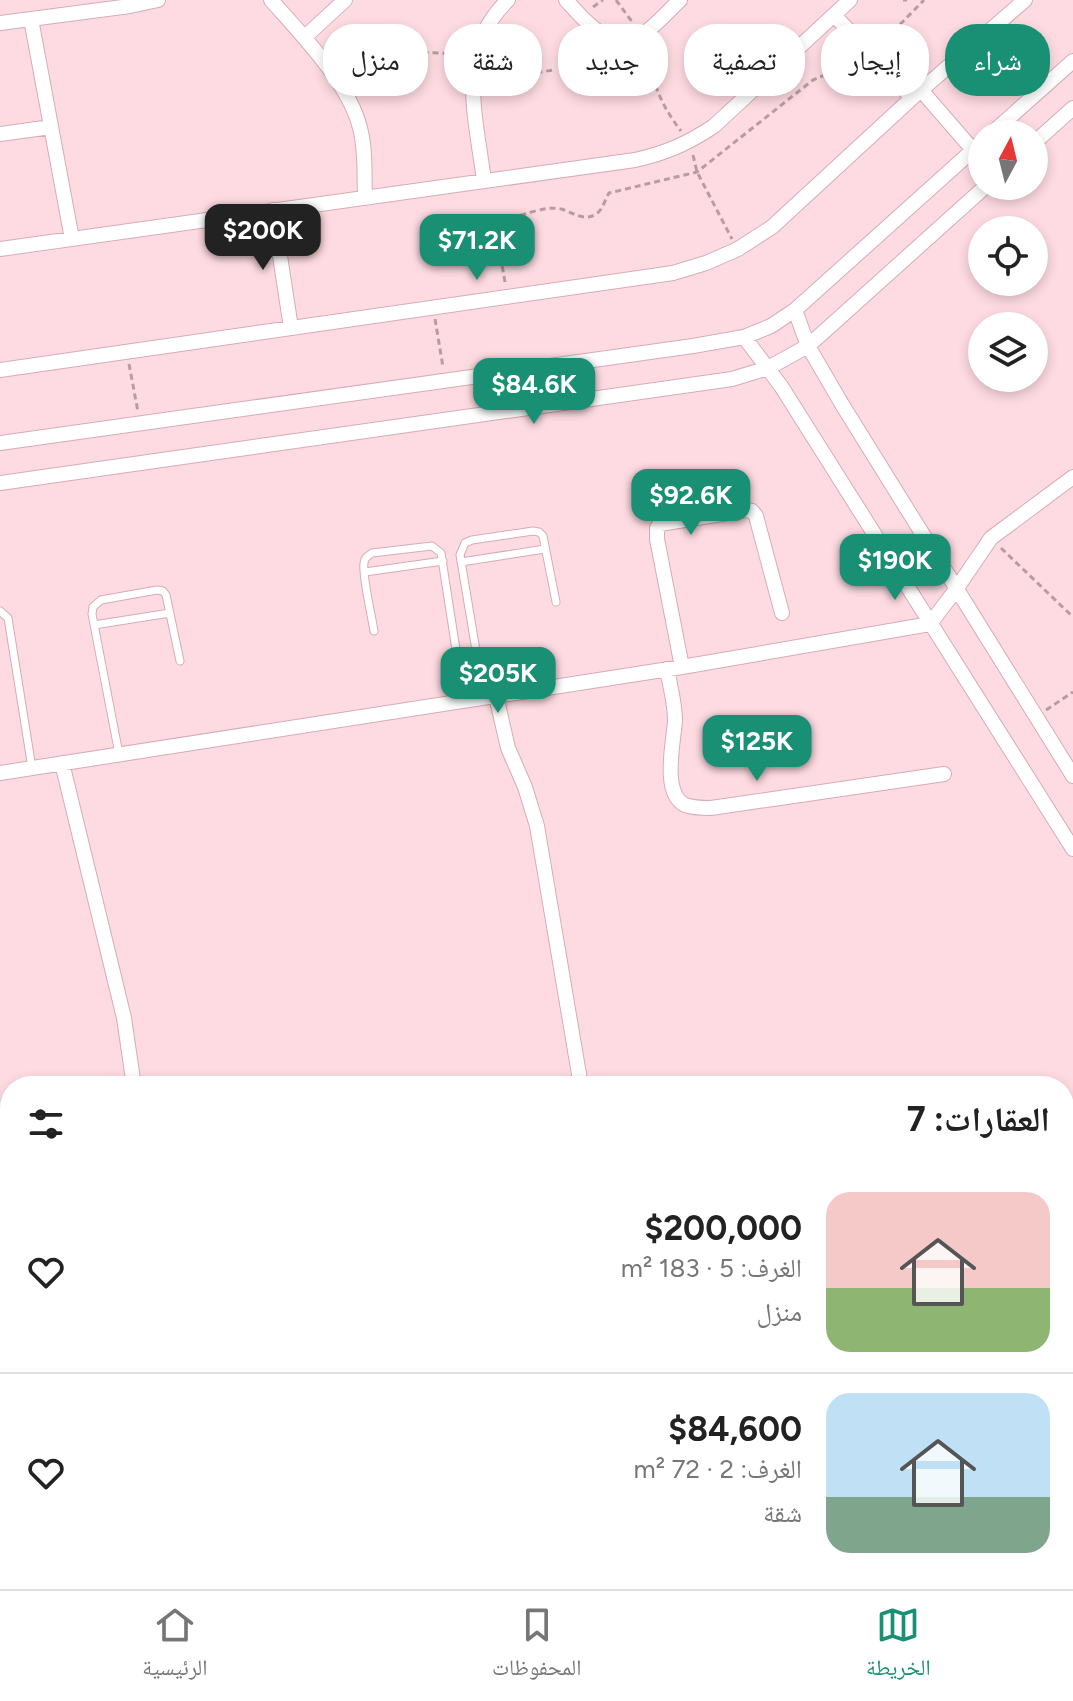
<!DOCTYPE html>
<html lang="ar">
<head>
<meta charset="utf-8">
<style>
  body { margin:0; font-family:Figtree,"Noto Naskh Arabic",sans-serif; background:#f6f6f6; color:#222; direction:rtl; height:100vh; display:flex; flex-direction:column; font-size:30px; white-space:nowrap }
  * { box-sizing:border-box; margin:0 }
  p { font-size:26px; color:#767676 }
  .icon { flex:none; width:44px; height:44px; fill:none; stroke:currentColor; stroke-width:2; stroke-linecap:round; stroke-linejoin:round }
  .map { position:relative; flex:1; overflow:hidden; direction:ltr }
  .sheet { position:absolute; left:0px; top:1076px; width:1074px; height:514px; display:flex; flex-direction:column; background:#fff; border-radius:32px 32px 0 0; box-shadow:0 4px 12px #0003; direction:rtl }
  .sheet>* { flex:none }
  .banner { position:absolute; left:24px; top:24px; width:1026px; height:72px; direction:rtl; display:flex; gap:16px }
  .needle { width:52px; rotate:7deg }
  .fabs { position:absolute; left:968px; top:120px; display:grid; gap:16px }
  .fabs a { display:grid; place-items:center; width:80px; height:80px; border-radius:50%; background:#fff; box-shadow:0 4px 12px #0003; font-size:40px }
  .price { position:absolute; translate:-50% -68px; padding:0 18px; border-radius:16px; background:#199074; color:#fff; font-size:26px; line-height:52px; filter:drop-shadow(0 2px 4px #0008) }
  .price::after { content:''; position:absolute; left:50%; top:48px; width:24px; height:18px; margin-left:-12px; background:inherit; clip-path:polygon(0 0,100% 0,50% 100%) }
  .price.on { background:#222; color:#fff }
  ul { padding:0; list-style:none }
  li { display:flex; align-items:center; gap:24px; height:200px; padding:0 24px }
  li+li { border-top:2px solid #e0e0e0 }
  li span { display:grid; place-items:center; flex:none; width:224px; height:160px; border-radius:24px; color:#555 }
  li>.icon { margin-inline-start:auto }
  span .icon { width:96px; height:96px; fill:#fffc; stroke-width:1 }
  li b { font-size:34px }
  h2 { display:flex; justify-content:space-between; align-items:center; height:96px; padding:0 24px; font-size:34px }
  .pill { padding:0 28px; border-radius:32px; background:#fff; box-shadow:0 4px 12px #0003; font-size:28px; line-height:72px }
  .pill.on { background:#199074; color:#fff }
  .tabs { display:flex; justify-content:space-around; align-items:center; height:112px; border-top:2px solid #e0e0e0; background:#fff; font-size:22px; color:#767676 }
  .tabs a { display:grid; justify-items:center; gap:4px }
  .tabs .on { color:#199074 }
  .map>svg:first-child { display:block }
</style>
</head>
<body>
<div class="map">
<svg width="1073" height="1589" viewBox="0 0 1073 1589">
  <rect width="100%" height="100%" fill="#fedbe2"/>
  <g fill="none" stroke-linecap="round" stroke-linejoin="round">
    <defs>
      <path id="lane" d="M461,562L545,549
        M365,572L443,561
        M0,611L8,618L32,768
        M94,625L170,613
        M374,631C372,617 362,576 364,563C365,557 367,557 372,553L432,546L441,553L464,701
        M484,698L460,555L465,543L472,540L533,531L539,532L543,536L556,602
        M119,754L92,614L93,607L101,600L157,590L163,591L166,595L180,661"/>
      <path id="street" d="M271,0C301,34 349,83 360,128C366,150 364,175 365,197
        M566,0C585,21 609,52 641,35C654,28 669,10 680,0
        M834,15L912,98
        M31,19L72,239
        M0,23L130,6L158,0
        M305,37L345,0
        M921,90L973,150
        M0,134L51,127
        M991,134L1073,61
        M1034,143L1073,108
        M484,181C476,116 455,51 508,0
        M273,210L291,328
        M0,249L635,160C666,153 687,144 714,126L850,0
        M795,310L808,346L843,406L1073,776
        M744,337L781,386L1073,849
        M0,370L673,273L706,263L738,249L772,227L912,98L1025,0
        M0,443L693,346L744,337L771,326L795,310L982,142
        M0,483L732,379L768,368L808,346L986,186
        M682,667L657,539V528L660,524L746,510L752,511L756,516L782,613
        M667,669C670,686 675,703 675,720C674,741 661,793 685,805C693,808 702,808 711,808L944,774
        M496,696L508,748L525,787L537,826L581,1086
        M62,763L124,1018L134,1086
        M0,773L682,667L930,624L957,588L991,538L1073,477
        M0,1477L10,1475
        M214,1580L218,1589
        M528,1580V1589
        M548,1589L611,1580"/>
    </defs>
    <!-- lane casing -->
    <use href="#lane" stroke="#d6acb5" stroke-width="9"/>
    <!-- street casing -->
    <use href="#street" stroke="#d6acb5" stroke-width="16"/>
    <!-- path -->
    <path stroke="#b99ca2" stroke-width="3" stroke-dasharray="6 4" stroke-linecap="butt" d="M616,0L633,23
      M903,0H907
      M593,7L603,0
      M879,46L924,0
      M645,47C654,83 658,101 681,131
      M347,71L390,51L463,54
      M487,81L553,70
      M693,155L697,172L732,239
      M505,282L497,237L506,220C520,216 547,205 561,209C573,212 583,222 596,214C603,210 605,199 609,193L697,172L813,80L825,75L841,73L861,61
      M435,319L443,367
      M129,364L138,412
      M1001,548L1073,617
      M1046,710L1073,692"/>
    <!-- lane -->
    <use href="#lane" stroke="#fff" stroke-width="7"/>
    <!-- street -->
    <use href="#street" stroke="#fff" stroke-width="14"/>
  </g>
</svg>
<div class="fabs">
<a><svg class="needle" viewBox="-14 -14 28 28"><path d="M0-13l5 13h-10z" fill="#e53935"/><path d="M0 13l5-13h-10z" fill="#767676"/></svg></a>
<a><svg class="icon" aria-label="locate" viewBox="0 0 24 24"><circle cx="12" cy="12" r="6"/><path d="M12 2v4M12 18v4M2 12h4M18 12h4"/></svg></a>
<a><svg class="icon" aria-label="layers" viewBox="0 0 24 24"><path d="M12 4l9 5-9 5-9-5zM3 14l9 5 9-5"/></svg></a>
</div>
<b class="price on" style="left:263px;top:272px">$200K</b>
<b class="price" style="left:477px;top:282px">$71.2K</b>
<b class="price" style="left:534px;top:426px">$84.6K</b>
<b class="price" style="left:691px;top:537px">$92.6K</b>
<b class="price" style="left:895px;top:602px">$190K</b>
<b class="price" style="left:498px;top:715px">$205K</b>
<b class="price" style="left:757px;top:783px">$125K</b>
<div class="banner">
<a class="pill on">شراء</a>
<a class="pill">إيجار</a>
<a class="pill">تصفية</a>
<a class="pill">جديد</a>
<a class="pill">شقة</a>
<a class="pill">منزل</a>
</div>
<section class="sheet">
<h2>العقارات: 7<svg class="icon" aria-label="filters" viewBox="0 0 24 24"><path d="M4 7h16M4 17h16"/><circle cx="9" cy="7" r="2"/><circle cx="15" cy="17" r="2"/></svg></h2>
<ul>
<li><span style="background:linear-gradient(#f6c9c9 60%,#8fb573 0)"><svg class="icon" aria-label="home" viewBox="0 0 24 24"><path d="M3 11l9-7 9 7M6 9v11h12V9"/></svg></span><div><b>$200,000</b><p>الغرف: 5 · 183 m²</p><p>منزل</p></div><svg class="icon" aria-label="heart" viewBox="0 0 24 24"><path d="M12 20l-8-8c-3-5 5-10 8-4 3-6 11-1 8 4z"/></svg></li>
<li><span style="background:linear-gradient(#bfe0f5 65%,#7fa58c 0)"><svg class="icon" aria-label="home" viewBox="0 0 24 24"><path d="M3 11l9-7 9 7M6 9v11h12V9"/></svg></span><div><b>$84,600</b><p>الغرف: 2 · 72 m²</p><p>شقة</p></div><svg class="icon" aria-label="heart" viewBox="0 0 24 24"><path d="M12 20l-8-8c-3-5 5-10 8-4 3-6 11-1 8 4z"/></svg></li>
</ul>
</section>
</div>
<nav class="tabs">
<a class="on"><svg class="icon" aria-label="map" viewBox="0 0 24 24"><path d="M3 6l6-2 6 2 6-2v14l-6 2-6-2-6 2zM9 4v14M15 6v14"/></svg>الخريطة</a>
<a><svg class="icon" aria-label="saved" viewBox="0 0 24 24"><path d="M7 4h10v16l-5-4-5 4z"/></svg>المحفوظات</a>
<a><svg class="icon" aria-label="home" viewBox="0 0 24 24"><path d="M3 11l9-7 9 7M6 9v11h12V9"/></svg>الرئيسية</a>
</nav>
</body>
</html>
